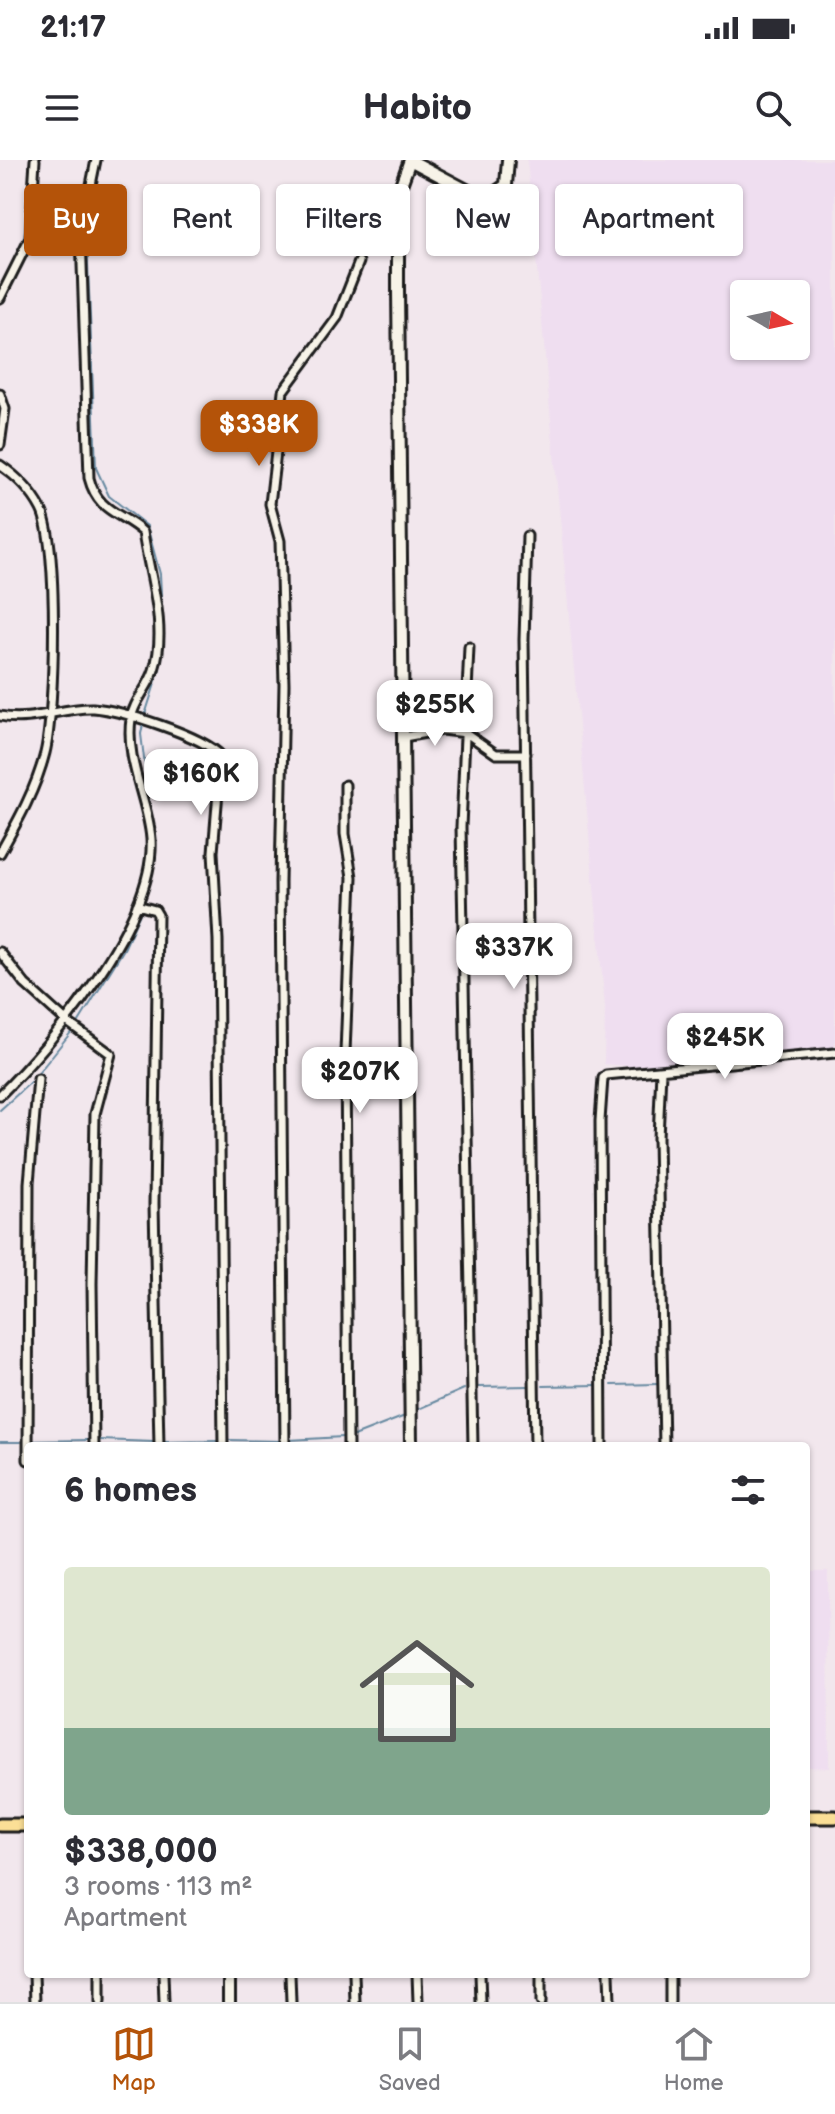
<!DOCTYPE html>
<html lang="en">
<head>
<meta charset="utf-8">
<style>
  body { margin:0; font-family:"Balsamiq Sans",sans-serif; background:#f7f7f7; color:#2b2b33; height:100vh; display:flex; flex-direction:column; font-size:30px; white-space:nowrap }
  * { box-sizing:border-box; margin:0 }
  p { font-size:26px; color:#7c7c81 }
  .icon { flex:none; width:44px; height:44px; fill:none; stroke:currentColor; stroke-width:2; stroke-linecap:round; stroke-linejoin:round }
  .map { position:relative; flex:1; overflow:hidden }
  .sheet { position:absolute; left:24px; top:1282px; width:786px; height:536px; display:flex; flex-direction:column; background:#fff; border-radius:8px; box-shadow:0 2px 6px #0004 }
  .sheet>* { flex:none }
  .top-card { position:absolute; left:24px; top:24px; width:788px; height:72px; display:flex; gap:16px }
  .needle { width:52px; rotate:99deg }
  .buttons { position:absolute; left:730px; top:120px; display:grid; gap:16px }
  .buttons a { display:grid; place-items:center; width:80px; height:80px; border-radius:8px; background:#fff; box-shadow:0 2px 6px #0004; font-size:40px }
  .price { position:absolute; translate:-50% -68px; padding:0 18px; border-radius:16px; background:#fff; color:#222; font-size:26px; line-height:52px; filter:drop-shadow(0 2px 4px #0008) }
  .price::after { content:''; position:absolute; left:50%; top:48px; width:24px; height:18px; margin-left:-12px; background:inherit; clip-path:polygon(0 0,100% 0,50% 100%) }
  .price.selected { background:#b45309; color:#fff }
  ul { padding:0; list-style:none }
  li { display:grid; align-content:center; gap:16px; height:424px; padding:0 40px }
  li+li { border-top:2px solid #e1e1e2 }
  li span { display:grid; place-items:center; height:248px; border-radius:8px; color:#555 }
  li>.icon { margin-inline-start:auto }
  span .icon { width:144px; height:144px; fill:#fffc; stroke-width:1 }
  li b { font-size:34px }
  h2 { display:flex; justify-content:space-between; align-items:center; height:96px; padding:0 40px; font-size:34px }
  .tag { padding:0 28px; border-radius:8px; background:#fff; box-shadow:0 2px 6px #0004; font-size:28px; line-height:72px }
  .tag.selected { background:#b45309; color:#fff }
  .status { display:flex; justify-content:space-between; align-items:center; height:56px; padding:0 40px; background:#fff; direction:ltr }
  .status svg { height:22px; fill:currentColor }
  header { display:flex; justify-content:space-between; align-items:center; height:104px; padding:0 40px; background:#fff; font-size:36px; font-weight:700 }
  .menu { display:flex; justify-content:space-around; align-items:center; height:112px; border-top:2px solid #e1e1e2; background:#fff; font-size:22px; color:#7c7c81 }
  .menu a { display:grid; justify-items:center; gap:4px }
  .menu .selected { color:#b45309 }
  .map>svg:first-child { display:block }
</style>
</head>
<body>
<div class="status"><b>21:17</b><svg viewBox="0 0 49 12"><path d="M0 12V9h3v3zM5 12V6h3v6zM10 12V3h3v9zM15 12V0h3v12zM26 1h20v11H26zM47 4h2v5h-2z"/></svg></div>
<header><svg class="icon" aria-label="menu" viewBox="0 0 24 24"><path d="M4 6h16M4 12h16M4 18h16"/></svg>Habito<svg class="icon" aria-label="search" viewBox="0 0 24 24"><circle cx="10" cy="10" r="6"/><path d="M15 15l6 6"/></svg></header>
<div class="map">
<svg width="835" height="1842" viewBox="0 0 835 1842">
  <rect width="100%" height="100%" fill="#f2e7ed"/>
  <filter id="ink" filterUnits="userSpaceOnUse"><feTurbulence type="fractalNoise" baseFrequency=".0125" numOctaves="2"/><feDisplacementMap in="SourceGraphic" scale="16" xChannelSelector="R" yChannelSelector="G"/><feConvolveMatrix kernelMatrix="1 2 1 2 8 2 1 2 1" color-interpolation-filters="sRGB"/></filter>
  <g filter="url(#ink)">
    <!-- built -->
    <path fill="#efdef0" fill-rule="evenodd" d="M527,0H835V889L651,908L604,904L605,847ZM744,134H796V186H744Z
      M806,1411H828L829,1608L806,1607Z"/>
    <g fill="none" stroke-linecap="round" stroke-linejoin="round">
      <!-- stream -->
      <path stroke="#678aa1" stroke-width="2" d="M101,0L87,80L96,308L109,336L147,366L160,414L163,474L160,508L144,558
        M143,564L141,574L156,696L144,743
        M77,865L124,789L142,749
        M0,950L32,921L72,871
        M612,1225L659,1224
        M543,1226L599,1225
        M479,1227L530,1226
        M416,1250L464,1229
        M354,1276L405,1256
        M100,1280L154,1282
        M228,1280L279,1281
        M289,1280L343,1277
        M32,1281L89,1280
        M0,1282H21
        M165,1282L219,1281"/>
      <defs>
        <path id="street" d="M0,138L30,78L35,0
          M0,234L5,249L0,285
          M0,305C16,316 32,332 41,349C59,384 55,553 45,593C36,629 18,661 0,693
          M527,376L524,480L535,1286
          M469,487L461,667L473,1286
          M0,556C33,563 61,547 93,548C121,550 203,576 221,596L213,692L218,780L223,1286
          M404,577L442,570L466,573L496,594H526
          M345,625V674L352,717L345,893L348,1286
          M137,745L155,750L158,755L154,1044L159,1286
          M0,792L25,824L66,861L111,894L95,954L92,1124L94,1286
          M661,911L658,978L664,1286
          M0,935C54,882 156,759 151,679C148,640 125,600 131,559C133,542 149,527 154,510C168,466 149,415 143,372C121,352 98,353 89,318L81,74L96,0
          M285,1286L280,722L284,524L280,381L270,344L283,231L337,158L359,102
          M602,1286L600,961L603,918L606,915L835,893
          M28,1300L29,1023L38,919
          M34,1814L35,1842
          M100,1814V1842
          M163,1814L164,1842
          M290,1814L291,1842
          M354,1814L355,1842
          M417,1814L418,1842
          M480,1814L481,1842
          M541,1814V1842
          M609,1814L610,1842
          M670,1814V1842"/>
        <path id="secondary" d="M410,0L398,33V131L411,1286
          M410,0L480,37H489L506,25L508,0
          M229,1814V1842"/>
        <path id="primary" d="M806,1657H835
          M0,1665H28"/>
      </defs>
      <!-- street casing -->
      <use href="#street" stroke="#1c1c1c" stroke-width="13"/>
      <!-- secondary casing -->
      <use href="#secondary" stroke="#1c1c1c" stroke-width="16"/>
      <!-- primary casing -->
      <use href="#primary" stroke="#1c1c1c" stroke-width="17"/>
      <!-- street -->
      <use href="#street" stroke="#f7f3e8" stroke-width="7"/>
      <!-- secondary -->
      <use href="#secondary" stroke="#f7f3e8" stroke-width="10"/>
      <!-- primary -->
      <use href="#primary" stroke="#fbdf96" stroke-width="11"/>
    </g>
  </g>
</svg>
<div class="buttons">
<a><svg class="needle" viewBox="-14 -14 28 28"><path d="M0-13l5 13h-10z" fill="#e53935"/><path d="M0 13l5-13h-10z" fill="#7c7c81"/></svg></a>
</div>
<b class="price selected" style="left:259px;top:308px">$338K</b>
<b class="price" style="left:435px;top:588px">$255K</b>
<b class="price" style="left:201px;top:657px">$160K</b>
<b class="price" style="left:514px;top:831px">$337K</b>
<b class="price" style="left:725px;top:921px">$245K</b>
<b class="price" style="left:360px;top:955px">$207K</b>
<div class="top-card">
<a class="tag selected">Buy</a>
<a class="tag">Rent</a>
<a class="tag">Filters</a>
<a class="tag">New</a>
<a class="tag">Apartment</a>
</div>
<section class="sheet">
<h2>6 homes<svg class="icon" aria-label="filters" viewBox="0 0 24 24"><path d="M4 7h16M4 17h16"/><circle cx="9" cy="7" r="2"/><circle cx="15" cy="17" r="2"/></svg></h2>
<ul>
<li><span style="background:linear-gradient(#dfe7d0 65%,#7fa58c 0)"><svg class="icon" aria-label="home" viewBox="0 0 24 24"><path d="M3 11l9-7 9 7M6 9v11h12V9"/></svg></span><div><b>$338,000</b><p>3 rooms · 113 m²</p><p>Apartment</p></div></li>
</ul>
</section>
</div>
<nav class="menu">
<a class="selected"><svg class="icon" aria-label="map" viewBox="0 0 24 24"><path d="M3 6l6-2 6 2 6-2v14l-6 2-6-2-6 2zM9 4v14M15 6v14"/></svg>Map</a>
<a><svg class="icon" aria-label="saved" viewBox="0 0 24 24"><path d="M7 4h10v16l-5-4-5 4z"/></svg>Saved</a>
<a><svg class="icon" aria-label="home" viewBox="0 0 24 24"><path d="M3 11l9-7 9 7M6 9v11h12V9"/></svg>Home</a>
</nav>
</body>
</html>
